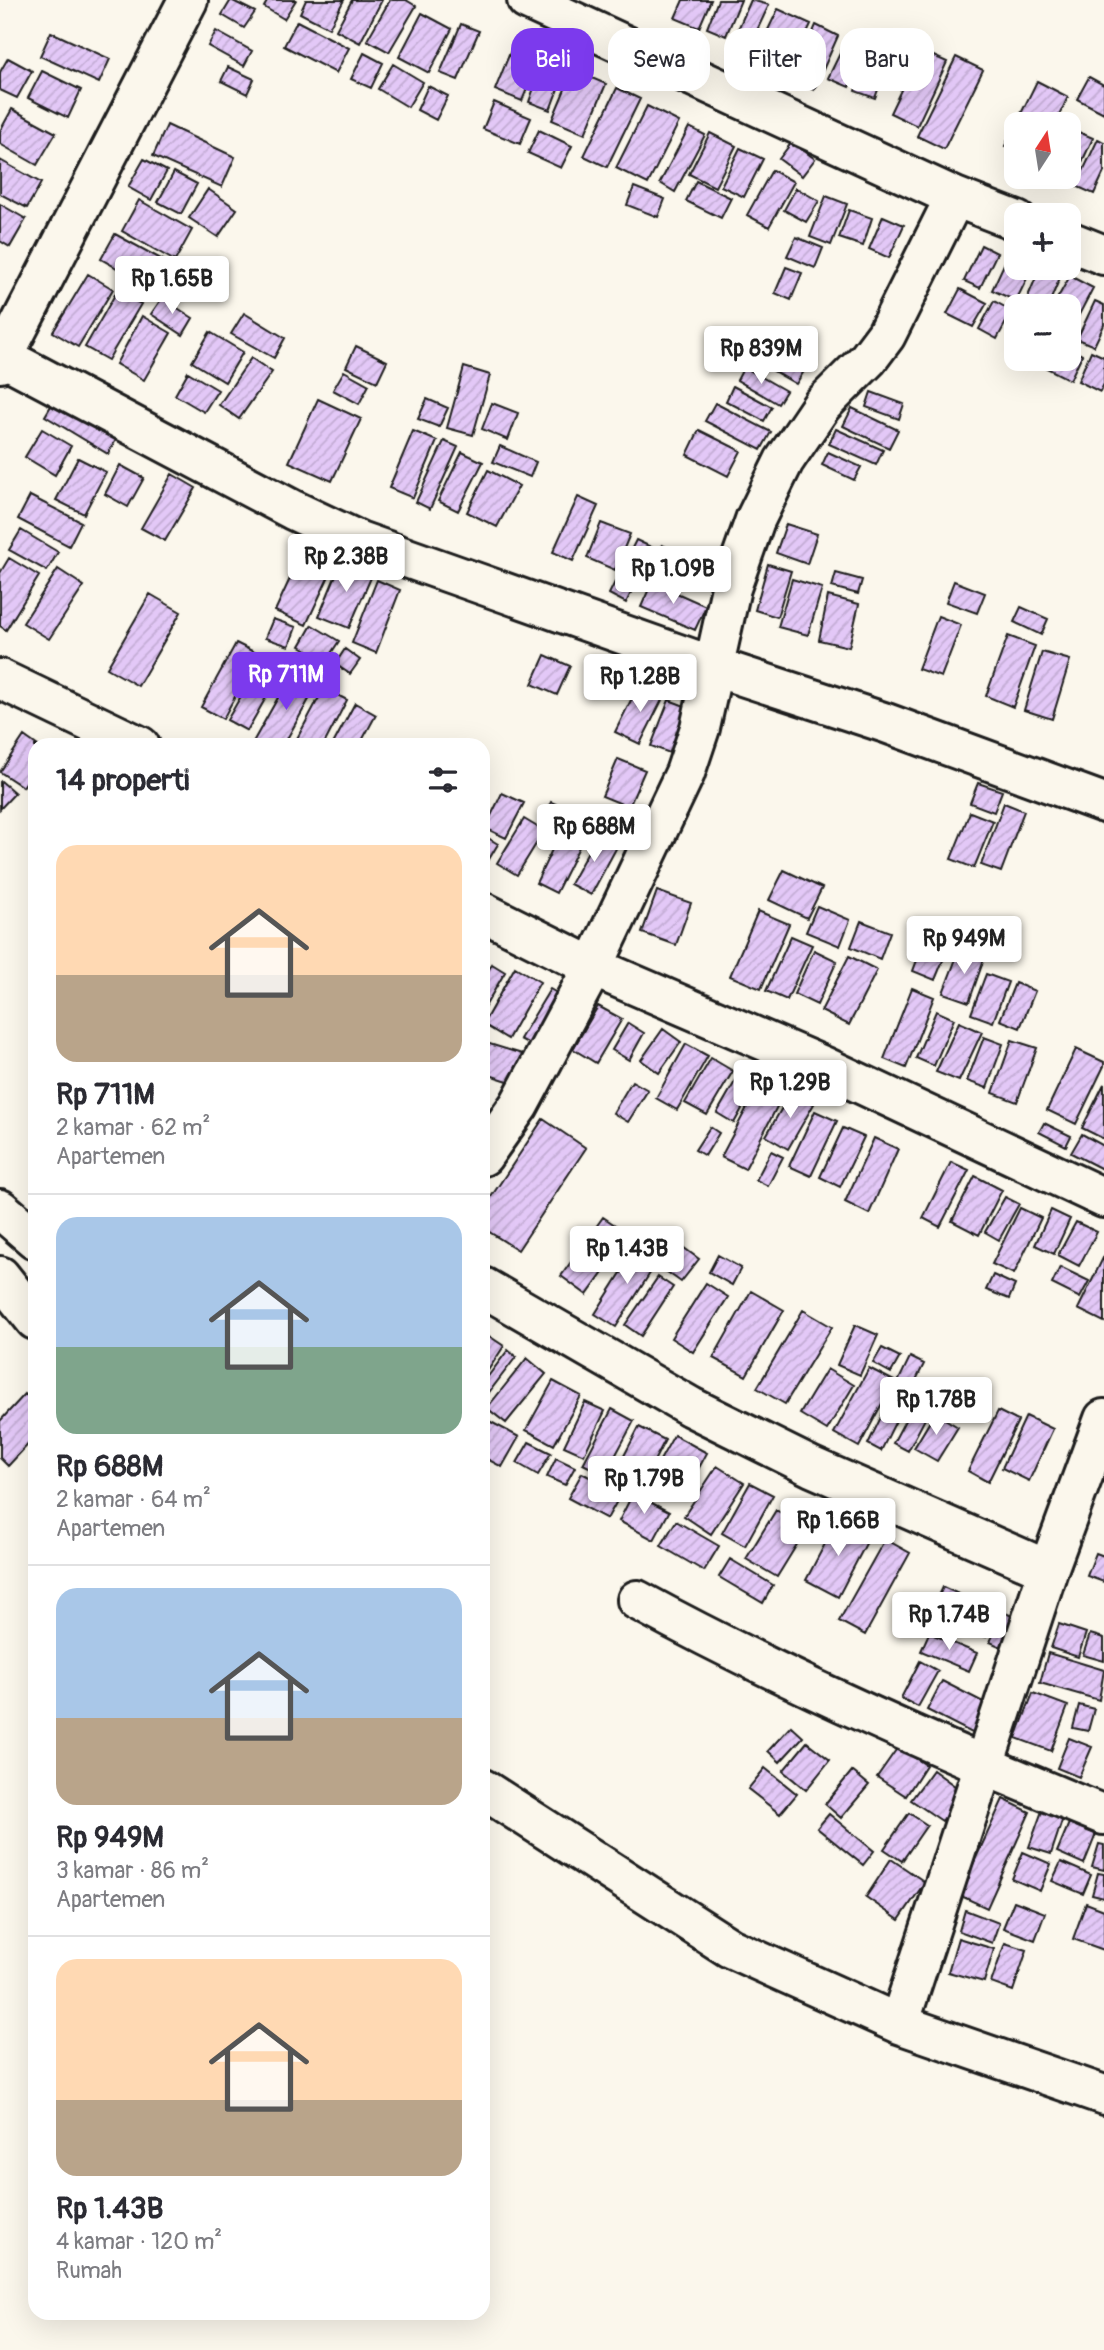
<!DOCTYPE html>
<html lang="id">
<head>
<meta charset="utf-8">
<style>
  body { margin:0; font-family:Pangolin,sans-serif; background:#f2f2f3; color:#2b2b33; height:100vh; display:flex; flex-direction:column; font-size:26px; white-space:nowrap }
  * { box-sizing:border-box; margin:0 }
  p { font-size:23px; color:#7c7c81 }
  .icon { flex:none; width:38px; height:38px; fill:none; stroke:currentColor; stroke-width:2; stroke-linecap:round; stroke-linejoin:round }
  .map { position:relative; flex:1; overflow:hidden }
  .drawer { position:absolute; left:28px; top:738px; width:462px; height:1582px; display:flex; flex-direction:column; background:#fff; border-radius:21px; box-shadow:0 7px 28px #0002 }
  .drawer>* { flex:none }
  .top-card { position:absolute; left:511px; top:28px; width:486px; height:63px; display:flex; gap:14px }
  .needle { width:46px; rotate:12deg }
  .controls { position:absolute; left:1004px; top:112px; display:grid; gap:14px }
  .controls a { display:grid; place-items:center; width:77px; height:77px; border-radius:14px; background:#fff; box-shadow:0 7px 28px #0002; font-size:35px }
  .price { position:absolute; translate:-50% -60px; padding:0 16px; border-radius:7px; background:#fff; color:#222; font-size:23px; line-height:46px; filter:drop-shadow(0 2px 4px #0008) }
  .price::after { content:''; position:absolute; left:50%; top:42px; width:21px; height:16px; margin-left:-10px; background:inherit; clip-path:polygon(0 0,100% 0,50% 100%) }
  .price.current { background:#7c3aed; color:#fff }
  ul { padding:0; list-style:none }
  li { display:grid; align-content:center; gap:14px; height:371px; padding:0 28px }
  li+li { border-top:2px solid #e1e1e2 }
  li span { display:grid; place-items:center; height:217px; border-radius:21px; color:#555 }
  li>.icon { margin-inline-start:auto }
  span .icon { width:126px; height:126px; fill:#fffc; stroke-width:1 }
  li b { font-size:30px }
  h2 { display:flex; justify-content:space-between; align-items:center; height:84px; padding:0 28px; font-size:30px }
  .chip { padding:0 24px; border-radius:21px; background:#fff; box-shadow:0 7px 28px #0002; font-size:24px; line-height:63px }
  .chip.current { background:#7c3aed; color:#fff }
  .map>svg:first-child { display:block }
</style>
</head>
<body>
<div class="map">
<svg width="1104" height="2350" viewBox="0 0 1104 2350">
  <defs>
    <pattern id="building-hatch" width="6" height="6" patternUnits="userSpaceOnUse" patternTransform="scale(1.75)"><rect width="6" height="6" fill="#e3c8f7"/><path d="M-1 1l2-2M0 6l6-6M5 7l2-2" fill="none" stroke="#c2abd3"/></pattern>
  </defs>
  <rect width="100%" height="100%" fill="#fbf7ec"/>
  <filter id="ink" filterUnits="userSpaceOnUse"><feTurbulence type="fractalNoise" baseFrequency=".0143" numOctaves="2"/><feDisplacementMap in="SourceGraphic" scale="14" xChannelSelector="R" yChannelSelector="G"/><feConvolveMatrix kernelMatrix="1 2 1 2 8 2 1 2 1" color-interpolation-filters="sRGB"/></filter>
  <g filter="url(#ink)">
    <!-- building -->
    <path fill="url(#building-hatch)" stroke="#1c1c1c" stroke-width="2" d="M231,0L255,12L244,28L222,15Z
      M268,0H296L284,19L264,7Z
      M306,0H344L329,28L300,13Z
      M352,0H382L360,43L336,30Z
      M390,0H406L416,6L389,52L367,40Z
      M683,0H711L699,28L675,18Z
      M718,0H741L726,36L707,28Z
      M751,0L769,5L751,43L735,36Z
      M778,9L811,24L788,73L755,57Z
      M422,13L452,29L429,73L399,57Z
      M297,21L349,48L336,73L284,46Z
      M461,24L479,31L458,80L440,73Z
      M816,25L838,36L814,90L792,81Z
      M216,31L252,51L244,66L208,46Z
      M51,32L110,59L99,83L40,56Z
      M845,43L865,52L849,87L828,78Z
      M513,45L540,56L522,101L495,90Z
      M920,50L947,62L917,126L890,113Z
      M869,51L889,59L875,98L855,91Z
      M364,53L383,63L371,88L351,79Z
      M545,57L567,65L550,110L529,102Z
      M956,57L983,70L944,149L917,136Z
      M8,58L32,71L17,98L0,90V72Z
      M393,64L423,82L408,107L378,89Z
      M228,67L254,79L247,94L221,81Z
      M573,70L606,84L585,134L552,120Z
      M42,71L81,90L68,118L28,98Z
      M1089,77L1104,85V113L1077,99Z
      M1037,81L1068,97L1055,124H1017V152L1005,146Z
      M428,86L448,96L436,120L417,110Z
      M617,88L640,99L607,167L584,156Z
      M494,102L531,118L520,144L483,129Z
      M647,106L679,122L648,184L616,168Z
      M12,109L56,133L37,165L0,144V131Z
      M167,125L235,157L222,187L153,156Z
      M689,127L705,135L675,192L660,183Z
      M1069,128L1093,138L1072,184L1057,177H1069Z
      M539,130L572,146L561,168L528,153Z
      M710,133L736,146L715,187L689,174Z
      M1098,139L1104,142V172L1094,194L1076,186Z
      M792,142L815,159L802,176L779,159Z
      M740,148L763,159L744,197L721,186Z
      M144,159L167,171L151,200L128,187Z
      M0,160L41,183L27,208L0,194Z
      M772,170L794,182L769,227L747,215Z
      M174,172L197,184L181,214L158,202Z
      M696,181L731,198L721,218L686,201Z
      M634,187L665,199L658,217L627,205Z
      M796,188L819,201L806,222L784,210Z
      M208,189L237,209L218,237L189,218Z
      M826,196L847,204L831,245L810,237Z
      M139,200L192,230L175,261L122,231Z
      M0,204L26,219L10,247L0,241Z
      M849,210L872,218L863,246L839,238Z
      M883,216L904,225L889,258L869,249Z
      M115,234L170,264L156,290L101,259Z
      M796,237L823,248L815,268L787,256Z
      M981,245L997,253L980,288L964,281Z
      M1011,249L1017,252V268H1032L1016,301L992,290Z
      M786,267L802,273L791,300L775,293Z
      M1040,268L1062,273L1048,306L1026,301Z
      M88,274L113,289L78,347L53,332Z
      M1070,276L1093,288L1070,332L1069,306H1053Z
      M960,289L987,303L973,327L947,314Z
      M117,291L141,304L108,360L85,347Z
      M162,298L193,318L183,335L151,314Z
      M994,301L1012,311L997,339L979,329Z
      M1095,301L1104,305V325L1094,346L1077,339Z
      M244,313L285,338L274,358L231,334Z
      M142,316L171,333L144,380L116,364Z
      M210,332L243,352L225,382L192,362Z
      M760,342L806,368L796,384L751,358Z
      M356,346L387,361L377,382L346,367Z
      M1069,348L1082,355L1070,380L1037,363L1039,359H1069Z
      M1091,351L1104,357V384L1100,392L1078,381Z
      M251,358L272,372L239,419L219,405Z
      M464,367L490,375L473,435L447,428Z
      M744,367L786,391L778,404L737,380Z
      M344,371L369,385L359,404L333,390Z
      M188,372L218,390L204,412L175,395Z
      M733,386L772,407L764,421L726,401Z
      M871,392L904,404L899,419L866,407Z
      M58,394L121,431L108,454L45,416Z
      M318,399L361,419L332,481L289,462Z
      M427,399L448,408L439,427L418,419Z
      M492,403L518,413L508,440L482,429Z
      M715,403L771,432L761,450L705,421Z
      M852,408L898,430L889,448L843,426Z
      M42,429L71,446L55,475L25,457Z
      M836,429L883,450L876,465L829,444Z
      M699,430L741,451L728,476L687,455Z
      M413,431L437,441L413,498L389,488Z
      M444,441L458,447L430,509L416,502Z
      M500,446L536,462L530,477L493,462Z
      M462,452L483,462L458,511L438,501Z
      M828,452L861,467L854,480L822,465Z
      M78,458L106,472L84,514L56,500Z
      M120,465L144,478L128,507L105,494Z
      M488,470L519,486L497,527L467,512Z
      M172,474L196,488L165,541L141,528Z
      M30,496L81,522L69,546L18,519Z
      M578,497L598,506L573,561L553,552Z
      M601,523L630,534L615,570L587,558Z
      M786,524L817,534L807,564L776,553Z
      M21,530L58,552L47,571L9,550Z
      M636,540L653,548L626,603L609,594Z
      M662,545L679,553L666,579L649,570Z
      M305,546L336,561L306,625L275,611Z
      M9,558L39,576L6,630L0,626V573Z
      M342,560L373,573L349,628L319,616Z
      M768,564L791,571L777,617L755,610Z
      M58,569L84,586L49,639L23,623Z
      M836,573L862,580L858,594L832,587Z
      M792,579L822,588L808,635L778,627Z
      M377,580L400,590L376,653L352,643Z
      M954,581L985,593L977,613L946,602Z
      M652,582L706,606L695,630L641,607Z
      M150,594L181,612L138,686L107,668Z
      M828,596L859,604L849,647L819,640Z
      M1021,607L1048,619L1041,635L1014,622Z
      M938,616L961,625L941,677L918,669Z
      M273,619L296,627L289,646L265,638Z
      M312,625L339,641L326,661L300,646Z
      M1008,636L1035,646L1013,707L986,696Z
      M236,643L258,654L223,719L201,707Z
      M345,649L360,660L350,674L335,664Z
      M1042,652L1070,660L1052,719L1024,710Z
      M265,655L284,666L247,731L227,720Z
      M545,655L570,666L557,695L532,684Z
      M293,671L317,685L283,746H259L253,742Z
      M639,684L664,696L640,744L615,732Z
      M324,688L347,700L323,746H293Z
      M669,700L693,709L675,755L651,746Z
      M355,703L376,715L359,746H332Z
      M24,736L38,746H35V769L23,787L0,772Z
      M618,759L645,770L629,807L602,796Z
      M1,781L15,793L0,809V782Z
      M978,783L1002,791L994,812L970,803Z
      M502,793L524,803L506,838L485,828Z
      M551,802L585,817L577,837L542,821Z
      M1004,803L1024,811L1001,872L981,865Z
      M970,812L993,821L974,868L951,859Z
      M524,819L544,831L517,875L497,863Z
      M598,833L619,843L591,895L570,884Z
      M483,835L498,844L485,866L483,865Z
      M559,835L580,845L556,893L536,883Z
      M784,870L822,888L807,918L769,900Z
      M657,891L691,903L676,945L642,933Z
      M817,906L850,920L840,946L806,932Z
      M758,911L789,924L761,989L730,976Z
      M861,921L890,932L880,959L851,947Z
      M791,936L812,945L787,1000L766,991Z
      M923,944L946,953L935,980L913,971Z
      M814,950L837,961L817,1005L794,994Z
      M959,951L984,959L969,1002L943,993Z
      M849,956L877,970L849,1025L821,1011Z
      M492,964L505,972L483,1010V979Z
      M515,967L540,982L508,1039L483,1024Z
      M986,974L1008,982L993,1022L971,1014Z
      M1015,983L1035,991L1020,1028L1000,1020Z
      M912,988L934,997L906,1068L884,1059Z
      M550,989L562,996L533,1046L520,1039Z
      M598,1006L622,1019L596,1063L573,1049Z
      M936,1011L954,1019L934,1066L916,1058Z
      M959,1022L982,1032L959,1081L936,1072Z
      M628,1023L644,1033L629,1060L612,1050Z
      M663,1029L681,1042L659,1073L641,1060Z
      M984,1037L1003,1044L987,1088L967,1081Z
      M1012,1040L1037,1048L1017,1102L993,1093Z
      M483,1042L522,1054L514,1083L483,1073Z
      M686,1044L708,1056L677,1110L656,1098Z
      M1076,1049L1104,1062V1066L1076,1124L1047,1110Z
      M711,1058L733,1071L707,1115L685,1103Z
      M740,1073L757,1082L734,1123L717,1113Z
      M763,1077L786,1089L745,1169L721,1157Z
      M632,1081L648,1090L628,1122L613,1113Z
      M1104,1084V1139L1082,1128Z
      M791,1092L814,1104L788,1149L766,1136Z
      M815,1111L837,1121L811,1176L789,1166Z
      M543,1119L586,1148L518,1250L483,1228V1209Z
      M1044,1123L1071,1136L1066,1146L1039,1132Z
      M710,1127L719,1133L705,1156L695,1150Z
      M843,1128L864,1137L840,1187L820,1177Z
      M1082,1134L1104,1146V1170L1071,1153Z
      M874,1138L898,1149L869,1214L845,1202Z
      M771,1151L783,1157L768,1186L756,1180Z
      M951,1162L969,1170L940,1227L923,1218Z
      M975,1176L1002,1190L979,1235L952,1221Z
      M1005,1197L1019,1204L999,1240L985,1232Z
      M1020,1208L1041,1218L1014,1274L992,1264Z
      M1051,1210L1070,1219L1054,1254L1035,1245Z
      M603,1217L630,1235L587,1295L561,1276Z
      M1076,1222L1097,1232L1079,1266L1058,1255Z
      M680,1245L699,1259L681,1282L663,1269Z
      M638,1246L659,1259L616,1327L595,1314Z
      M718,1255L741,1268L732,1285L709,1272Z
      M1104,1256V1322L1078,1309Z
      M1060,1267L1089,1281L1080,1298L1052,1284Z
      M993,1275L1015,1285L1009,1299L986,1290Z
      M658,1277L673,1287L641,1336L625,1325Z
      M706,1283L728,1297L693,1352L671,1338Z
      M751,1291L784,1310L746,1376L713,1358Z
      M803,1310L832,1327L785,1404L757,1388Z
      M855,1325L878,1335L860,1375L837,1365Z
      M483,1332L504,1346L483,1378Z
      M882,1348L900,1357L891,1373L873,1363Z
      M508,1350L516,1357L483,1400V1383Z
      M910,1357L924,1364L881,1451L868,1444Z
      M527,1358L546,1374L506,1423L487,1408Z
      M869,1368L894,1381L859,1447L834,1433Z
      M827,1369L854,1385L827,1430L800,1414Z
      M553,1381L581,1396L554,1445L526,1430Z
      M920,1392L935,1400L908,1451L893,1443Z
      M25,1394L35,1403V1437L8,1466L0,1458V1421Z
      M585,1402L605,1411L584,1455L564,1446Z
      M612,1409L634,1421L605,1475L583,1464Z
      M998,1411L1018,1421L988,1482L968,1471Z
      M935,1413L958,1427L937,1461L914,1448Z
      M1026,1416L1053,1429L1029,1481L1002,1468Z
      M489,1421L519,1437L502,1467L483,1457V1432Z
      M639,1427L665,1440L640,1488L614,1475Z
      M674,1435L707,1453L682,1499L649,1480Z
      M529,1442L551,1453L538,1475L517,1463Z
      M556,1458L575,1467L565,1485L547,1477Z
      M717,1466L744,1483L711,1534L684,1516Z
      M582,1473L621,1494L607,1519L568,1498Z
      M750,1483L773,1495L745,1546L722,1533Z
      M633,1493L669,1512L654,1540L619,1521Z
      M776,1510L807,1528L777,1577L746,1559Z
      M838,1519L870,1536L838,1597L806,1580Z
      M676,1521L719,1546L704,1571L661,1546Z
      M885,1539L910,1553L865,1635L839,1621Z
      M1096,1553L1104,1556V1582L1087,1576Z
      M730,1559L773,1585L763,1603L719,1577Z
      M943,1587L963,1596L946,1630L927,1621Z
      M966,1603L994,1614L986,1637L957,1626Z
      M1003,1612L1019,1619L1006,1649L990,1642Z
      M1059,1624L1086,1633L1078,1657L1051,1648Z
      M929,1633L977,1653L969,1671L921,1651Z
      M1090,1634L1104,1638V1661L1083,1655Z
      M1048,1653L1104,1670L1099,1700L1040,1683Z
      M920,1661L938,1671L918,1707L901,1698Z
      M942,1681L989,1705L974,1734L927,1710Z
      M1033,1693L1068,1706L1051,1751L1016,1738Z
      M1079,1705L1094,1709L1088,1731L1073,1728Z
      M791,1726L803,1737L780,1762L768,1751Z
      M1069,1738L1092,1747L1079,1777L1057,1768Z
      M807,1742L830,1760L806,1790L783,1771Z
      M898,1747L926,1765L906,1796L877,1777Z
      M765,1768L797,1794L780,1814L748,1789Z
      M933,1770L963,1792L942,1821L911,1800Z
      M852,1771L869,1785L841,1818L825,1804Z
      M1003,1799L1030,1812L987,1908L959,1895Z
      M1042,1811L1063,1818L1051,1854L1029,1847Z
      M909,1813L927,1825L902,1861L884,1849Z
      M829,1814L874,1851L863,1865L817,1828Z
      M1069,1823L1096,1834L1084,1864L1057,1852Z
      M1099,1844L1104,1845V1870L1092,1867Z
      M1023,1852L1051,1864L1040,1891L1012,1879Z
      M891,1859L925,1882L899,1920L866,1897Z
      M1061,1862L1091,1875L1083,1894L1052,1881Z
      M1098,1873L1104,1874V1898L1092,1895Z
      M1014,1901L1045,1913L1035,1940L1003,1928Z
      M1086,1903L1104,1910V1950L1073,1939Z
      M965,1910L999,1923L992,1943L959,1931Z
      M958,1938L994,1949L984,1982L948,1972Z
      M1005,1943L1027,1950L1013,1991L991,1983Z"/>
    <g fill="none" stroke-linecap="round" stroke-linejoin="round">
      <defs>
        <path id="street" d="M527,0L955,197L1017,221
          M1069,241L1104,255
          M3,357L293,510L359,541L715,667L886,723L1104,803
          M0,363L188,0
          M0,679L140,746
          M483,912L593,967L823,1066L1104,1198
          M483,1156L519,1105L593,967L685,773L700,728L731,588L755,520L784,461L822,405L868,359L886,335L955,197
          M0,1209L35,1239
          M0,1276L35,1320
          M483,1287L691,1407L812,1467L1048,1570
          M637,1600C788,1682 945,1751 1104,1815
          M483,1789L730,1948L899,2024L1104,2095
          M899,2024L1048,1570L1104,1419"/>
      </defs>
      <!-- street casing -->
      <use href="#street" stroke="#1c1c1c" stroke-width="44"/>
      <!-- street -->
      <use href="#street" stroke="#fbf7ec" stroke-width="38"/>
    </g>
  </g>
</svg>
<div class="controls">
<a><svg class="needle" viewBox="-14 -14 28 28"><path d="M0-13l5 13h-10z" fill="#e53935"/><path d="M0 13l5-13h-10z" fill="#7c7c81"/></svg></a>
<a>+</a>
<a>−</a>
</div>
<b class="price" style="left:172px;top:316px">Rp 1.65B</b>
<b class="price" style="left:761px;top:386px">Rp 839M</b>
<b class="price" style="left:346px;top:594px">Rp 2.38B</b>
<b class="price" style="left:673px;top:606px">Rp 1.09B</b>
<b class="price current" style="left:286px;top:712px">Rp 711M</b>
<b class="price" style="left:640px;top:714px">Rp 1.28B</b>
<b class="price" style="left:594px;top:864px">Rp 688M</b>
<b class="price" style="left:964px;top:976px">Rp 949M</b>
<b class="price" style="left:790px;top:1120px">Rp 1.29B</b>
<b class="price" style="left:627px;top:1286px">Rp 1.43B</b>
<b class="price" style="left:936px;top:1437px">Rp 1.78B</b>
<b class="price" style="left:644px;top:1516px">Rp 1.79B</b>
<b class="price" style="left:838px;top:1558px">Rp 1.66B</b>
<b class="price" style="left:949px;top:1652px">Rp 1.74B</b>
<div class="top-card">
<a class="chip current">Beli</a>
<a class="chip">Sewa</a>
<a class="chip">Filter</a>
<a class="chip">Baru</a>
</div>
<section class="drawer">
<h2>14 properti<svg class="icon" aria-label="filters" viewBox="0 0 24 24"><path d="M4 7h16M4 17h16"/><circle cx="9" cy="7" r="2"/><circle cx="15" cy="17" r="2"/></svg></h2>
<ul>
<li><span style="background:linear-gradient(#ffd9b3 60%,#b9a48a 0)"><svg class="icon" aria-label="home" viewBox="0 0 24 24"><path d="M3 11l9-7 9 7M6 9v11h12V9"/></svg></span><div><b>Rp 711M</b><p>2 kamar · 62 m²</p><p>Apartemen</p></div></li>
<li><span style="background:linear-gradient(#a9c7e8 60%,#7fa58c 0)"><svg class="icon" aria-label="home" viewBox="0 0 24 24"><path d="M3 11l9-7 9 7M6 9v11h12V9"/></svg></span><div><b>Rp 688M</b><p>2 kamar · 64 m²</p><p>Apartemen</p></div></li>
<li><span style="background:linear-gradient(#a9c7e8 60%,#b9a48a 0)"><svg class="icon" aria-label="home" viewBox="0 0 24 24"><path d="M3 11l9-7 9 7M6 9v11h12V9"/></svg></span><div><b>Rp 949M</b><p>3 kamar · 86 m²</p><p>Apartemen</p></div></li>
<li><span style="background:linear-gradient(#ffd9b3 65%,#b9a48a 0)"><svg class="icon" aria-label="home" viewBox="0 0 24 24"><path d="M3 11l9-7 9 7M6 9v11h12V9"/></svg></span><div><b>Rp 1.43B</b><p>4 kamar · 120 m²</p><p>Rumah</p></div></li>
</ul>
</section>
</div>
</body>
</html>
